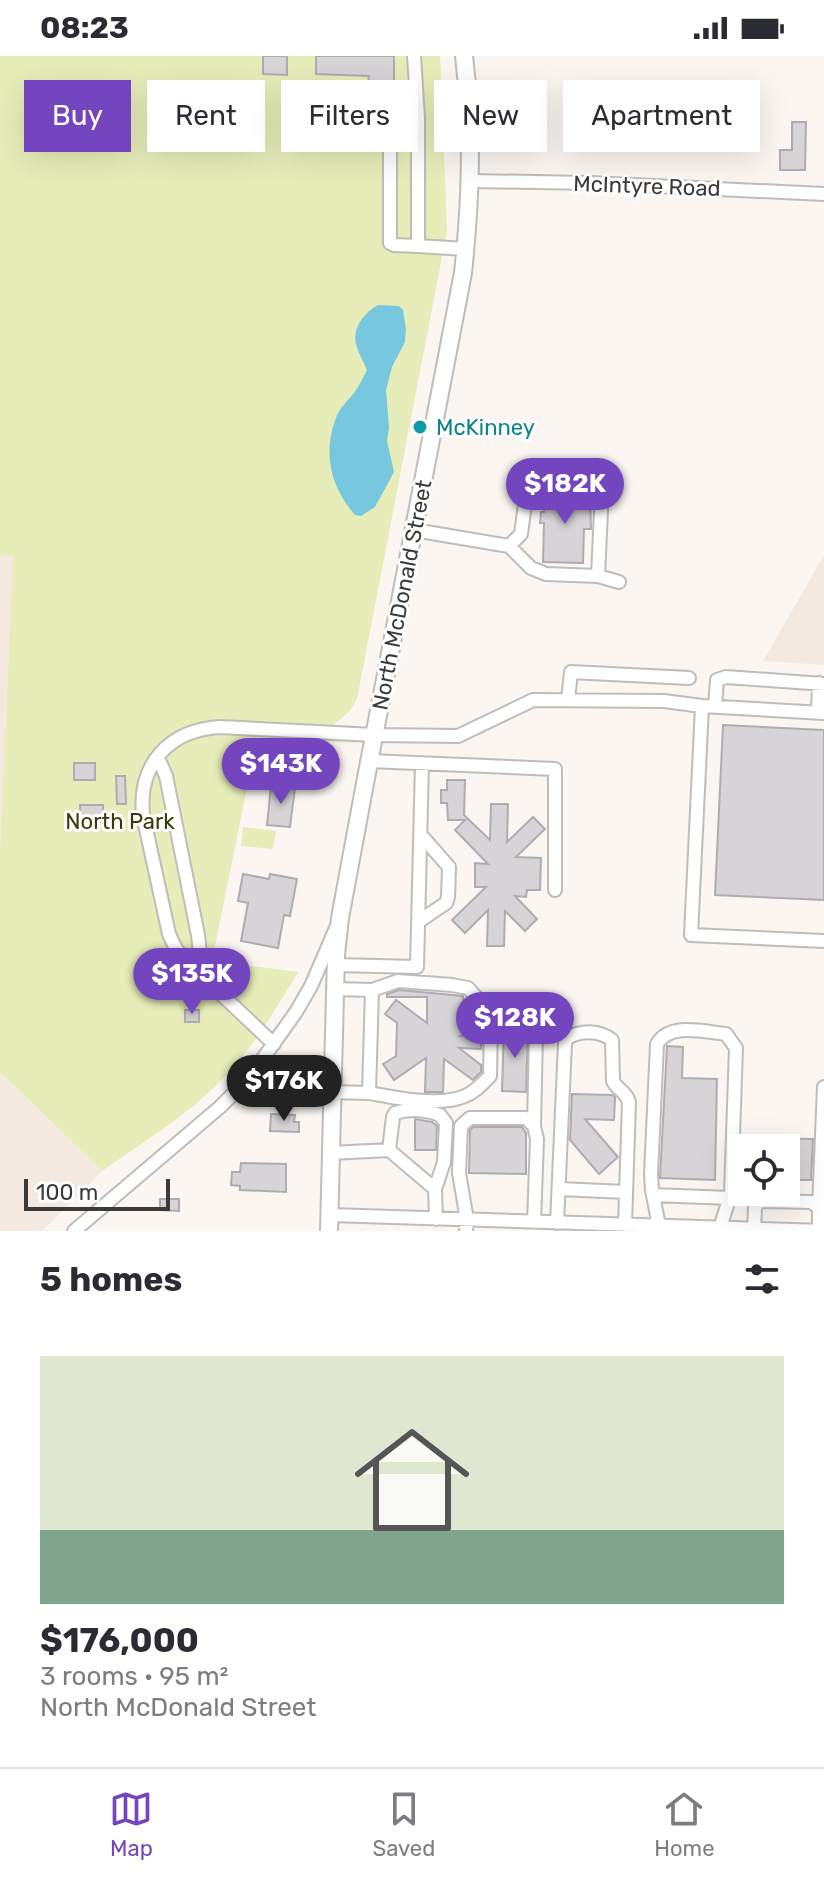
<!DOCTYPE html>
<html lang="en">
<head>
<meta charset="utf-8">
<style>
  body { margin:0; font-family:Rubik,sans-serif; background:#f2f2f3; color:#2b2b33; height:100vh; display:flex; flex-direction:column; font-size:30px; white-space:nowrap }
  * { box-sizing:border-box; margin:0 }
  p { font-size:26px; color:#7c7c81 }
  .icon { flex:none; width:44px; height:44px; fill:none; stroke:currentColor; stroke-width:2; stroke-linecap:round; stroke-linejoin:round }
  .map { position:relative; height:1175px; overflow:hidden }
  .details { display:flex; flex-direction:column; background:#fff; flex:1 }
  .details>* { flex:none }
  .guide { position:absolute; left:24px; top:24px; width:776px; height:72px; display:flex; gap:16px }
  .fabs { position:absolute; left:728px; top:1078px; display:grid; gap:16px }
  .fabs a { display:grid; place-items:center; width:72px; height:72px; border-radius:0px; background:#fff; box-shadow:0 8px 32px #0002; font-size:40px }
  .scale { position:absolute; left:24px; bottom:20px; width:146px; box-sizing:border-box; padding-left:8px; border:4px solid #3b3a38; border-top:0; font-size:22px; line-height:28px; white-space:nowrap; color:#3b3a38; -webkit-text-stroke:6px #fff; paint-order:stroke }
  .price { position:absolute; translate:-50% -68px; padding:0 18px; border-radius:28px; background:#7346bf; color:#fff; font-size:26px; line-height:52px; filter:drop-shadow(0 2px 4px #0008) }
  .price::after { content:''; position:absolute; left:50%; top:48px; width:24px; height:18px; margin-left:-12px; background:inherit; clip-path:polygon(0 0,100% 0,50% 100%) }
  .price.current { background:#222; color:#fff }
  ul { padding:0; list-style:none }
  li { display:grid; align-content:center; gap:16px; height:424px; padding:0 40px }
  li span { display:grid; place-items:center; height:248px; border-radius:0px; color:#555 }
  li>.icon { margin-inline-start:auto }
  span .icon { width:144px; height:144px; fill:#fffc; stroke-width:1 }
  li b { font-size:34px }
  h2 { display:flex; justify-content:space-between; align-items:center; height:96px; padding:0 40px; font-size:34px }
  .tag { padding:0 28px; border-radius:0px; background:#fff; box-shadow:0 8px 32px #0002; font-size:28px; line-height:72px }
  .tag.current { background:#7346bf; color:#fff }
  .status { display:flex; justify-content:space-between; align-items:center; height:56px; padding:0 40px; background:#fff; direction:ltr }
  .status svg { height:22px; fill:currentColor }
  .menu { display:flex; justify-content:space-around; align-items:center; height:112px; border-top:2px solid #e1e1e2; background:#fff; font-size:22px; color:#7c7c81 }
  .menu a { display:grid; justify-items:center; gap:4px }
  .menu .current { color:#7346bf }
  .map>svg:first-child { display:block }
</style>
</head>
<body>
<div class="status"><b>08:23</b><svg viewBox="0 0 49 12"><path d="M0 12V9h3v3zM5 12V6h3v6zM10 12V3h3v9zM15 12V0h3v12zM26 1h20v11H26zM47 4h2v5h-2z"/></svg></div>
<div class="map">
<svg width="824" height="1175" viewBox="0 0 824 1175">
  <rect width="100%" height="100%" fill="#fbf6f2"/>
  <!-- built -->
  <path fill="#f4e9e1" d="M0,499H13L0,795Z
    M824,499V609L763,605Z
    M0,1016L102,1115L42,1175H0Z"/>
  <!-- green -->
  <path fill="#e7edb9" d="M0,0H440L447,175L357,643L350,655L332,670L359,673L356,687L257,682L212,905L298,916C277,951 256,987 228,1017C193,1056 145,1085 102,1115L0,1016V795L13,500L0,499Z
    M243,771L276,775L273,793L241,790Z"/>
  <!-- water -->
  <path fill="#77c8de" d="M378,249L399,250L403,254L406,273L405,286L392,311L386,334L389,371L387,385L394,416L375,451L361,460L355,459C329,429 322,394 338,357C342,350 349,343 354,337C359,330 363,322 367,314C364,306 358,297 356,288C352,272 365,256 378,249Z"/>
  <!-- building -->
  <path fill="#d7d4d8" stroke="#afacb1" stroke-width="2" d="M263,0H287V19L263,18Z
    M316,0H394V28L368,27L369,20L316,18Z
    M792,66H806L805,114H780V94H792Z
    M545,435L590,437L591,473H584L583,507L543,506L544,467H540L541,456H544Z
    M723,669L824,674V844L715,839Z
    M263,698L273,699L271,716L255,714L256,705L262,706Z
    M74,707H95V724H74Z
    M116,720H125L126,748H117Z
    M447,724H465L464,759L490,784L491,748H508L507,786L533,761L545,773L516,801L541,802L540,834H527L526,841L515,840L537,863L525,875L505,855L504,890H487L488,854L465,877L452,864L486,831H475V807L488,808L455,774L465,764H448L447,747H441V734H447Z
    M271,730L295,732L290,771L267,769Z
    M80,749H103V766H80Z
    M243,818L269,823L270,818L297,823L290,860L284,859L278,892L241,885L248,847L238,845Z
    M399,934L463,940L465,954L472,950L479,958L482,965L460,980H482L481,993L459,992L481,1009V1016L473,1024L444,1003L443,1036H425L426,1002L394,1024L383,1008L396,1000L397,967L385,958L396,944L427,967V941H387V938Z
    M185,954H199V966H185Z
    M504,972L528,973L526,1036L502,1035Z
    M667,990L683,991L682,1022L717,1023L715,1124L660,1122Z
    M572,1038L612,1039L615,1041L614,1064L585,1063L618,1101L599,1118L570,1084Z
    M271,1058L295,1059L294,1066H299V1076L270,1075Z
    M415,1063L432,1066L437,1070L436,1094H415Z
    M473,1071H522L526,1077V1118L469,1117L470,1074Z
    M747,1082L813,1083L811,1124H786V1092H747Z
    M241,1107L286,1108V1136L240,1134V1130L231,1129L232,1116H240Z
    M160,1143H179V1155L160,1154Z"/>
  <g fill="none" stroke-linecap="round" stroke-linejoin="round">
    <defs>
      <path id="minor" d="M414,0L418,62V190L394,189L390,187V59L392,55L394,53H417
        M471,125L590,127L824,138
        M418,190L465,193
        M414,474L509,490L531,512L546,518L598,520L619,526
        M509,490L521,478L528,426L548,421L583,422L599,431L601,455L598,520
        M568,644L571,616L689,622
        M702,650L691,879L824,885
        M715,650L717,624L726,621L824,628
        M818,656L819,627
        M158,702L166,720L198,879L201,908L197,917
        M369,705L555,713V834
        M418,866L446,847L448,841L449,811L420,778
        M336,909L417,911L422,707
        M274,988L187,906L176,893L169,878L143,759C138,707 170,674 220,671L374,679L458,680L533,644L664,645L702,650L824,657
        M332,1036L369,1037L372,934L335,933
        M369,1037C396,1042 439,1051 465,1040C475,1036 482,1028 490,1020L491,962L487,953L468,932L452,929L398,925L372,934
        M534,1070L536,978
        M389,1094L435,1133
        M331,1097L389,1094L393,1061L395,1057C410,1052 426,1054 440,1059L446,1067L444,1106L435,1133L436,1163
        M559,1133L626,1136
        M653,1139L730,1142
        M819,1152L824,1031
        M330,1159L824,1175
        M557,1167L565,987L567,982C581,974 599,974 612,984L613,1025C617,1034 626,1035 629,1046L625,1169
        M659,1170L652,1134L651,1118L657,988C670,966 704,976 726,978L736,992L731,1137L720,1172
        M74,1175L220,1051L249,1022L296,956L311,930L336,872
        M466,1175L467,1164L459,1117L461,1070L470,1062H526L534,1070L537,1083L534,1166
        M754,1175L755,1152L759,1145L811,1146L819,1152V1175"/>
      <path id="major" d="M329,1175L336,899L340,862L366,722L463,217C471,141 473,76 464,0"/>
    </defs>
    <!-- minor casing -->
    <use href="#minor" stroke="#c0bcb8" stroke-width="16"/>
    <!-- major casing -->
    <use href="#major" stroke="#c0bcb8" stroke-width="20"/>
    <!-- minor -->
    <use href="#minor" stroke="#fff" stroke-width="12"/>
    <!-- major -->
    <use href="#major" stroke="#fff" stroke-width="16"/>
  </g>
  <!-- markers -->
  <circle fill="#0f9aa8" stroke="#fff" stroke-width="3" cx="420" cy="371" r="8"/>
  <g text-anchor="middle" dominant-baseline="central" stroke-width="6" stroke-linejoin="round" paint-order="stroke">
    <!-- street labels -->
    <g font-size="22" fill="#3b3a38" stroke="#fff">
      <text transform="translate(647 130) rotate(2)">McIntyre Road</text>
      <text transform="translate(402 539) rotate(-79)">North McDonald Street</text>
    </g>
    <!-- culture labels -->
    <g font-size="22" fill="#0d838f" stroke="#fff" text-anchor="start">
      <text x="436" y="371">McKinney</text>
    </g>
    <!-- park labels -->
    <g font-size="22" fill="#383b08" stroke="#fff">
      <text x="120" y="765">North Park</text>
    </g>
  </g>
</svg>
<div class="fabs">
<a><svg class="icon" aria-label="locate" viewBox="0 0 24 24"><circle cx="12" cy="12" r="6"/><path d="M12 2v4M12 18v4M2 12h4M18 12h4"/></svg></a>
</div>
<div class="scale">100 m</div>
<b class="price" style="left:565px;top:470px">$182K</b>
<b class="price" style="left:281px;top:750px">$143K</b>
<b class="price" style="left:192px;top:960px">$135K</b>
<b class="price" style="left:515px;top:1004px">$128K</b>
<b class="price current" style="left:284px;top:1067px">$176K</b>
<div class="guide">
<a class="tag current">Buy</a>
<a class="tag">Rent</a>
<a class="tag">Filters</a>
<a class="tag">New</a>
<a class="tag">Apartment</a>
</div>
</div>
<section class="details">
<h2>5 homes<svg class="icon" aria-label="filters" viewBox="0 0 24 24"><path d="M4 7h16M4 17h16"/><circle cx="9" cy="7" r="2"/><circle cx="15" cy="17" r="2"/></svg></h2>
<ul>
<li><span style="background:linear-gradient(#dfe7d0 70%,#7fa58c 0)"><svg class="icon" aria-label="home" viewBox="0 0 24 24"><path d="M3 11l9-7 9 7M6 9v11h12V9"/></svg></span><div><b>$176,000</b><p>3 rooms · 95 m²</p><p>North McDonald Street</p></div></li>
</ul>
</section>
<nav class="menu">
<a class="current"><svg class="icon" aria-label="map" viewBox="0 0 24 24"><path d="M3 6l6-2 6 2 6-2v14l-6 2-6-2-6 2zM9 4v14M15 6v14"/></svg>Map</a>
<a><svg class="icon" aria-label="saved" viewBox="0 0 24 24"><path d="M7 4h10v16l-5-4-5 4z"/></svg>Saved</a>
<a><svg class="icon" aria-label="home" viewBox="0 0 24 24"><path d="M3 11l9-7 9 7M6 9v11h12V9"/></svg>Home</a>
</nav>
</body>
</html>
